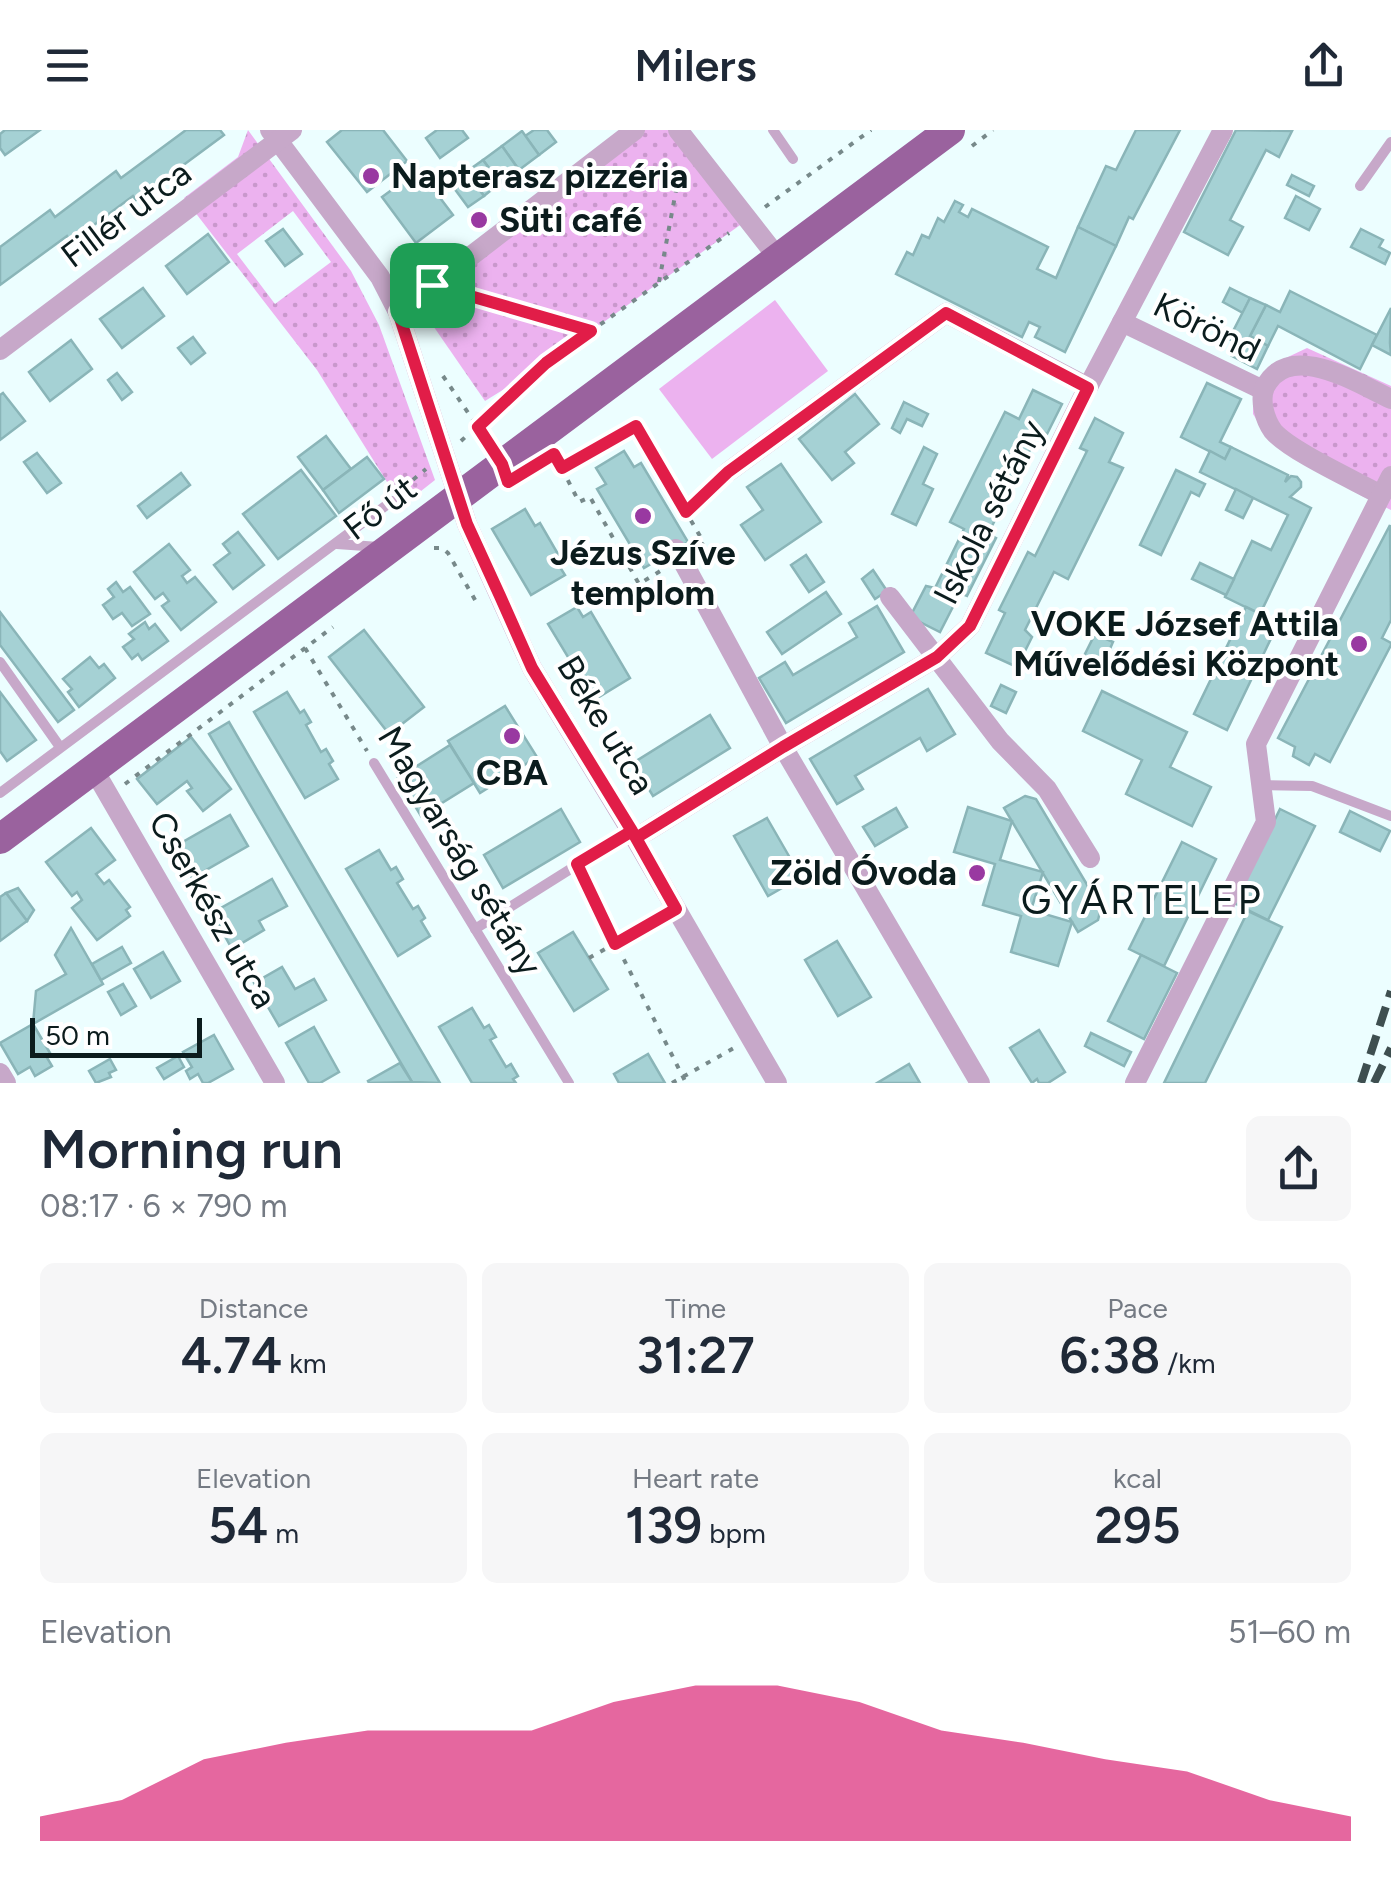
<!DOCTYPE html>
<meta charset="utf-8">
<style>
:root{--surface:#fff;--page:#f6f6f7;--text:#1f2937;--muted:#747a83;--accent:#db2777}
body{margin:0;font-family:Figtree,sans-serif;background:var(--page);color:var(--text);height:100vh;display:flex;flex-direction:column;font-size:38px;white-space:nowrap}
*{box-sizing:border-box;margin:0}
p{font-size:32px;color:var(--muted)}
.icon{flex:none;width:55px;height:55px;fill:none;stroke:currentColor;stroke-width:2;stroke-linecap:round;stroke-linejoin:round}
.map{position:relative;height:953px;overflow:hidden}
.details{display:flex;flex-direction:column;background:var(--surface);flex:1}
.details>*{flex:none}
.scale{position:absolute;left:30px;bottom:25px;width:172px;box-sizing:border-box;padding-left:10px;border:5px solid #0b1c1d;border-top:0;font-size:28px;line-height:35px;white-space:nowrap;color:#0b1c1d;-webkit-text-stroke:8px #fff;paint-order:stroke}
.pin{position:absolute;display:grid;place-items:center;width:85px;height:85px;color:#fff;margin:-42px;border-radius:20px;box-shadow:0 5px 15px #0006}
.round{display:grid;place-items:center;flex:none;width:105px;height:105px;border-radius:15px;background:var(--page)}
.overview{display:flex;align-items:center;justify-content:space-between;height:170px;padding:0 40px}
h1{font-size:55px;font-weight:600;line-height:75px}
.metrics{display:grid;grid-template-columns:repeat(3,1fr);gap:15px;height:170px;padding:10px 40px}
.metrics div{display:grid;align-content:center;border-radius:15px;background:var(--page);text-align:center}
.metrics b{font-size:50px;font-weight:600}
.metrics small{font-size:28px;font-weight:400}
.metrics p{font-size:28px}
.chart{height:280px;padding:20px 40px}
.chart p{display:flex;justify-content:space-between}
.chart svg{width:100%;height:180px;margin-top:10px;fill:var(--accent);opacity:.7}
header{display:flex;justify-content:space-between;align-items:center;height:130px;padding:0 40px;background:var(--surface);font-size:45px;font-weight:600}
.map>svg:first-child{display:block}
.green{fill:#ecb2ef}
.park{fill:url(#park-dots);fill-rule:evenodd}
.building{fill:#a5d1d4;stroke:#8ab5b8;stroke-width:2.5}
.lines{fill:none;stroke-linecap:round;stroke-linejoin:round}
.path{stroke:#77898a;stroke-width:4;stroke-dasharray:5 8;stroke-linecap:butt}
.lane{stroke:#c7a8c9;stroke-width:10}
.street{stroke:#c7a8c9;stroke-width:20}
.primary{stroke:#9a629e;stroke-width:30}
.rail{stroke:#3e4f50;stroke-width:8;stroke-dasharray:20 10;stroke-linecap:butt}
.route-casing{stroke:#fff;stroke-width:20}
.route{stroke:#e11d48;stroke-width:12}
.poi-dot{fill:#9939a1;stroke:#fff;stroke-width:4}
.labels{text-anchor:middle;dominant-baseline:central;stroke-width:8;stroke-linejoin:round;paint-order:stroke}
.poi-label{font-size:35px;font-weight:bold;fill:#0b1c1d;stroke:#fff;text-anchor:start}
.street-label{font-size:35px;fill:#0b1c1d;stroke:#fff}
.quarter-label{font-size:40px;letter-spacing:2.5px;fill:#0b1c1d;stroke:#fff}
</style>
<header><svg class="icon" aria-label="menu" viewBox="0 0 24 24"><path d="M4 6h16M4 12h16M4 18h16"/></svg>Milers<svg class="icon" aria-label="share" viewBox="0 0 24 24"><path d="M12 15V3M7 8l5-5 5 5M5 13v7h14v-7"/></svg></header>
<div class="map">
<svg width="1391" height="953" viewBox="0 0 1391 953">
<defs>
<pattern id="park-dots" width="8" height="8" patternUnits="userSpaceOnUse" patternTransform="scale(2.5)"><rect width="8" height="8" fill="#ecb2ef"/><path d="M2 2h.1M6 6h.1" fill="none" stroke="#c998cc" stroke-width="1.8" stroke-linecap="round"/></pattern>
</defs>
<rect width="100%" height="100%" fill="#ecfeff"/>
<polygon class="green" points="775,170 828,241 712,329 659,259"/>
<g class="park">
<path d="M248,0L351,141L379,195L435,350L402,376L317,240L184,68L238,27ZM293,81L331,132L275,174L237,124Z"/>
<polygon points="643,0 670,0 743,93 546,233 485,271 427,187 432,155"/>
<polygon points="1307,218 1391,256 1391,380 1362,366 1269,309 1253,284 1253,255 1271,235"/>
</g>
<g class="building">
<polygon points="5,0 40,0 5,25 0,18 0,4"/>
<polygon points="186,0 220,0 224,5 136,70 133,66 71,112 67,106 0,155 0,117 50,80 55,87 116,41 121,48"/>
<polygon points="342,0 383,0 407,31 367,62 327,12"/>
<polygon points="437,0 462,0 468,8 440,28 426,8"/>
<polygon points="534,0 547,0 556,12 539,25 525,6"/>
<polygon points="1136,0 1180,0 1133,89 1129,87 1116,116 1078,97 1106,36 1116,40"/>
<polygon points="1236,0 1292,1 1279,27 1266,20 1230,90 1243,97 1228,125 1184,102"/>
<polygon points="522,1 539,25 519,40 502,16"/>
<polygon points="502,16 519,40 500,53 483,30"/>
<polygon points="483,30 500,53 484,66 466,42"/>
<polygon points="419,40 453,85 416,113 382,67"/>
<polygon points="466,42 484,66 468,77 451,54"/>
<polygon points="1292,45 1314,56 1309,66 1287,55"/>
<polygon points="1296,66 1320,79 1309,100 1285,88"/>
<polygon points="955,71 963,75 959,82 968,87 972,79 1048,117 1037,139 1056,148 1078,97 1116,116 1065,222 1035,207 1040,197 1029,192 1022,207 896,144 907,122 913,125 922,105 929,108 938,88 944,92"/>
<polygon points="283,99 302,124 285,136 266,111"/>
<polygon points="1361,99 1383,110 1379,117 1390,123 1385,134 1351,117"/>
<polygon points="208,104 229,132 187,164 166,136"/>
<polygon points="143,158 164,186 122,218 100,189"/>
<polygon points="1230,158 1250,168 1243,183 1223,172"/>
<polygon points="1290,161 1377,205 1360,239 1278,196 1268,216 1250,206 1266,175 1280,182"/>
<polygon points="1250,168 1266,175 1250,206 1268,216 1257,239 1232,226 1239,213 1229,209"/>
<polygon points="1391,178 1390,213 1391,225 1372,215"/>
<polygon points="193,207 205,223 191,234 178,218"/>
<polygon points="71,210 92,239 50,271 29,242"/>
<polygon points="117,243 132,262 122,270 108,250"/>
<polygon points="1207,253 1241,269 1220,312 1231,317 1225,329 1181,307"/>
<polygon points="1033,260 1062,274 1047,304 1040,300 988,404 996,408 967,466 960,463 940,502 910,487 926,456 935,458 964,399 950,392 1005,282 1019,289"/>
<polygon points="3,263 25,291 0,310 0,265"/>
<polygon points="855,264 879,294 845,322 854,333 832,350 799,309"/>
<polygon points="904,272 928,284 922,296 907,289 900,303 892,298"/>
<polygon points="1095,288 1123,303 1109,332 1123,338 1068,449 1054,442 1025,500 1032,507 1017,537 986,523 1005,483 999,480 1028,422 1035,426 1087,321 1080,318"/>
<polygon points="326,306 351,339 323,360 298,327"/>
<polygon points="924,317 937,324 923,354 933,359 916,395 892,384"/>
<polygon points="1231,317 1288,345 1285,352 1291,346 1297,347 1301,352 1301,357 1290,367 1311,378 1260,484 1225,467 1252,411 1271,420 1288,385 1200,342 1210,321 1225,329"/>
<polygon points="624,321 634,337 641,333 688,412 644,438 597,359 606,354 596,338"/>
<polygon points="37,323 61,353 47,363 24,332"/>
<polygon points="367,327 384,349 339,383 323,360"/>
<polygon points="781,334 821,392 765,430 741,395 763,380 747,357"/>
<polygon points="301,340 336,386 278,429 243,384"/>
<polygon points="1176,340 1205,354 1199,366 1191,362 1161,425 1140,415"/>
<polygon points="181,343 190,355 147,388 138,376"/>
<polygon points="1236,359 1253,368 1243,388 1226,380"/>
<polygon points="525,379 535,396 540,393 562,431 558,434 565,445 531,465 492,399"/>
<polygon points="1390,395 1391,490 1382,508 1391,513 1391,515 1330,632 1315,624 1309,635 1293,626 1295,617 1278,608"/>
<polygon points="238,402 264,435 233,459 214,435 230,423 223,414"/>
<polygon points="169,414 190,440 182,446 187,453 195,447 216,472 181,500 162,476 169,471 163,463 155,469 134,442"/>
<polygon points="806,425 824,452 809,462 791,435"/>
<polygon points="1200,433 1234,449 1226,465 1192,449"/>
<polygon points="873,440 887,461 875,469 862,449"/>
<polygon points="116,452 123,462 130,457 150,484 132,496 122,483 113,489 103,475 114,467 108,459"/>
<polygon points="826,462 841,484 782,524 767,502"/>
<polygon points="877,476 904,522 786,593 759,548 785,532 793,545 857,507 849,493"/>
<polygon points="577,477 583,487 591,482 630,548 594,570 548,494"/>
<polygon points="1246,477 1267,487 1265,491 1277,496 1227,600 1194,584"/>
<polygon points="0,482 74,580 58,592 0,515"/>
<polygon points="145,492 149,499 155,494 168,511 142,530 138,524 132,529 123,517 134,509 129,504"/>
<polygon points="364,500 424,577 389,604 329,527"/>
<polygon points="1095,504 1113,512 1102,537 1083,528"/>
<polygon points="90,527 99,538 104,534 115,548 79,577 68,562 72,559 63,549"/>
<polygon points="1001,555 1016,562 1006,583 991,576"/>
<polygon points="928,559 955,604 927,621 920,608 855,646 863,659 837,674 810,629"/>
<polygon points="1102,561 1187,602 1170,637 1211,657 1192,696 1126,664 1142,630 1083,601"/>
<polygon points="0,562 36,610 7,631 0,621"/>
<polygon points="287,562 300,583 304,580 311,592 306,595 321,622 326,619 333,631 329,634 338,649 305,668 254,582"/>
<polygon points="505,576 537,627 480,663 448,611"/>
<polygon points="710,585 730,618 653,666 633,633"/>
<polygon points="229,592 314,738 440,953 412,952 209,604"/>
<polygon points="191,607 231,659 203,681 187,661 192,658 187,651 157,674 137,649"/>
<polygon points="450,615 474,653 421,686 398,648"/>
<polygon points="1025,666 1036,669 1101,778 1098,790 1078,802 1004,678"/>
<polygon points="968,677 1012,691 1000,730 1043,742 1031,780 1072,792 1058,836 1011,822 1021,786 983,775 995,734 954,722"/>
<polygon points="896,678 907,697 875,716 863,697"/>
<polygon points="561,679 580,712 503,758 484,725"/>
<polygon points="1280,679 1315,696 1268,790 1234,773"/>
<polygon points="1350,681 1390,701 1380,721 1340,702"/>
<polygon points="230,685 248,716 192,748 174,717"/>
<polygon points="767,688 801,747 768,766 734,706"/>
<polygon points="91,698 115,730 96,744 104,754 109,750 130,777 126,780 130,786 97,810 72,778 82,770 77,762 72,766 46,732"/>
<polygon points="1182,712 1216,729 1164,836 1129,819"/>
<polygon points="379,720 391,740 396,737 403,749 397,753 413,779 418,776 425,788 421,791 430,806 398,826 346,739"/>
<polygon points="272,749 287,776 259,791 264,800 232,819 212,783"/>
<polygon points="18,758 34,780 27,791 6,763"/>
<polygon points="6,763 27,791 0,811 0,767"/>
<polygon points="1248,781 1282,797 1205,953 1164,953"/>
<polygon points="71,798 103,854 33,894 36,861 66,844 55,825"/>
<polygon points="573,802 608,859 574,881 538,823"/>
<polygon points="837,811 871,867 838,886 805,830"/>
<polygon points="122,817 131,833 101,850 92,834"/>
<polygon points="163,822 180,851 151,868 134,839"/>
<polygon points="1141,825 1177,843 1144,909 1108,891"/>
<polygon points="282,837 295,859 314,849 326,870 279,896 254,853"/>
<polygon points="123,854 136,876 121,885 108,862"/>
<polygon points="472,878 484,898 489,895 496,907 490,910 506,937 511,934 518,946 513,949 516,953 472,953 439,897"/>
<polygon points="33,894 50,923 46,926 52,936 35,946 30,937 18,944 0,913"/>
<polygon points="314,897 339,942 320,953 309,953 286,913"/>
<polygon points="1039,900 1065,942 1048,953 1039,953 1037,949 1032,953 1010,918"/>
<polygon points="1091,903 1131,922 1124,936 1085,916"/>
<polygon points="214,905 233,939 208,953 203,953 198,944 190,949 186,941 192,937 183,922"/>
<polygon points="648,924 665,953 619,953 614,944"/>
<polygon points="178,926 184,937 164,949 157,938"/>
<polygon points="110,929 116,940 109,943 111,947 96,953 89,941"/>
<polygon points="400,933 412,952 369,953 368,951"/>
<polygon points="909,934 920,953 877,953"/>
</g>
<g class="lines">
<g class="path">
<polyline points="972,16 993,0"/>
<polyline points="765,77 871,0"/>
<polyline points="659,152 680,39"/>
<polyline points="456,162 591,201"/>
<polyline points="443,246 488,312"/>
<polyline points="461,311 546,233 729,103"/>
<polyline points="556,327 579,372 590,367 639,454 662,440"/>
<polyline points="562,339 636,296 686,382"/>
<polyline points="403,358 426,339"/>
<polyline points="700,416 704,413 686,382 714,355"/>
<polyline points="434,418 442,418 448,423 478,475"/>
<polyline points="305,518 367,621"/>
<polyline points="125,654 333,497"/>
<polyline points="583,748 686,953"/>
<polyline points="589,828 659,789"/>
<polyline points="672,953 734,918"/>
</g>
<g class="lane">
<polyline points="773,0 793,29"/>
<polyline points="1360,56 1391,12"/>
<polyline points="337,414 379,417"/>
<polyline points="0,532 60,617"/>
<polyline points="374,633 569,953"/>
<polyline points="1261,655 1312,656 1391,686"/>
<polyline points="0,663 392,371"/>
<polyline points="475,799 631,701"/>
</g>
<g class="street">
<polyline points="270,0 380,147 398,182 467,394 532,538 631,701 777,953"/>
<polyline points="678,0 778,128"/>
<polyline points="398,182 635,0"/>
<polyline points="1122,192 1263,260"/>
<polyline points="0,220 292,0"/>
<polyline points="728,342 946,183 1088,257"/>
<path d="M1381,365C1356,351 1290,321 1273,301C1265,290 1259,270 1265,257C1290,209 1358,254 1391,269"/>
<polyline points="676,419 783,617 980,953"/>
<polyline points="890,467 1000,611 1047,659 1090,728"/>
<polyline points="94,640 275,953"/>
<polyline points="636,708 783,617 937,527 970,496 1088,257 1223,0"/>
<polyline points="0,943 6,953"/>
<polyline points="1135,953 1266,692 1256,614 1391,346"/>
</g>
<polyline class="primary" points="0,709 950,0"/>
<g class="rail">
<polyline points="1361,953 1391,861"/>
<polyline points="1374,953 1391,918"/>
</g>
</g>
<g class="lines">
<g class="route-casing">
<polyline id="route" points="432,155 398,182 467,394 500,466 532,538 632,701 636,708 676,779 615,814 577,734 632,701 636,708 783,617 937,527 970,496 1088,258 946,183 728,342 686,382 636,296 562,338 554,324 508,352 502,334 478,297 546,233 591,201 432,155"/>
</g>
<use href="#route" class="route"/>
</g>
<g class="poi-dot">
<circle cx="371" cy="46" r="10"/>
<circle cx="479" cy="90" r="10"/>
<circle cx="643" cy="386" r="10"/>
<circle cx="1359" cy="514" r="10"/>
<circle cx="512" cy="606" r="10"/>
<circle cx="977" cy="743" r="10"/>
</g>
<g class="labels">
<g class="poi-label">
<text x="391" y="46">Napterasz pizzéria</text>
<text x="499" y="90">Süti café</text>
<text x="643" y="423" text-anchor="middle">Jézus Szíve<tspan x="643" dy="40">templom</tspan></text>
<text x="1339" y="494" text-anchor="end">VOKE József Attila<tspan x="1339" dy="40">Művelődési Központ</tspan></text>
<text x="512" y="643" text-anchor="middle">CBA</text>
<text x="957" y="743" text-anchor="end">Zöld Óvoda</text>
</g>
<g class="street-label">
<text transform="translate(126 84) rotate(-37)">Fillér utca</text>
<text transform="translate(1207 197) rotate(26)">Körönd</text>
<text transform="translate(380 378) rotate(-37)">Fő út</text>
<text transform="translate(989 382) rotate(-63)">Iskola sétány</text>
<text transform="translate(606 595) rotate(59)">Béke utca</text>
<text transform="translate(460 721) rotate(59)">Magyarság sétány</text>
<text transform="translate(213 780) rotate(60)">Cserkész utca</text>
</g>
<g class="quarter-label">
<text x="1142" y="770">GYÁRTELEP</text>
</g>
</g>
</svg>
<div class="scale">50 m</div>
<div class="pin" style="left:432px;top:155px;background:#1e9e55"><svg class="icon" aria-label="arrive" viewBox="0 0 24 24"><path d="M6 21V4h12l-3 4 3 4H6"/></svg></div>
</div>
<section class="details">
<div class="overview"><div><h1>Morning run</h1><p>08:17 · 6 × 790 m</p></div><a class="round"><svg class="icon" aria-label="share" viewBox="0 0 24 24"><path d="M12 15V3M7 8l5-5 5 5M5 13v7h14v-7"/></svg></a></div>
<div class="metrics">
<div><p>Distance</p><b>4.74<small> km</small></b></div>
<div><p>Time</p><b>31:27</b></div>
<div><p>Pace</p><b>6:38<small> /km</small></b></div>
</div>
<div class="metrics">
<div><p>Elevation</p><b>54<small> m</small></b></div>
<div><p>Heart rate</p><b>139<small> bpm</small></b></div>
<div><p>kcal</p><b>295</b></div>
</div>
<div class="chart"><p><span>Elevation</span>51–60 m</p>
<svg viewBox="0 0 160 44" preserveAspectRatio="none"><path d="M0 44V38L10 34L20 24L30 20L40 17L50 17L60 17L70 10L80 6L90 6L100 10L110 17L120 20L130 24L140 27L150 34L160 38V44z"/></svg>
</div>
</section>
